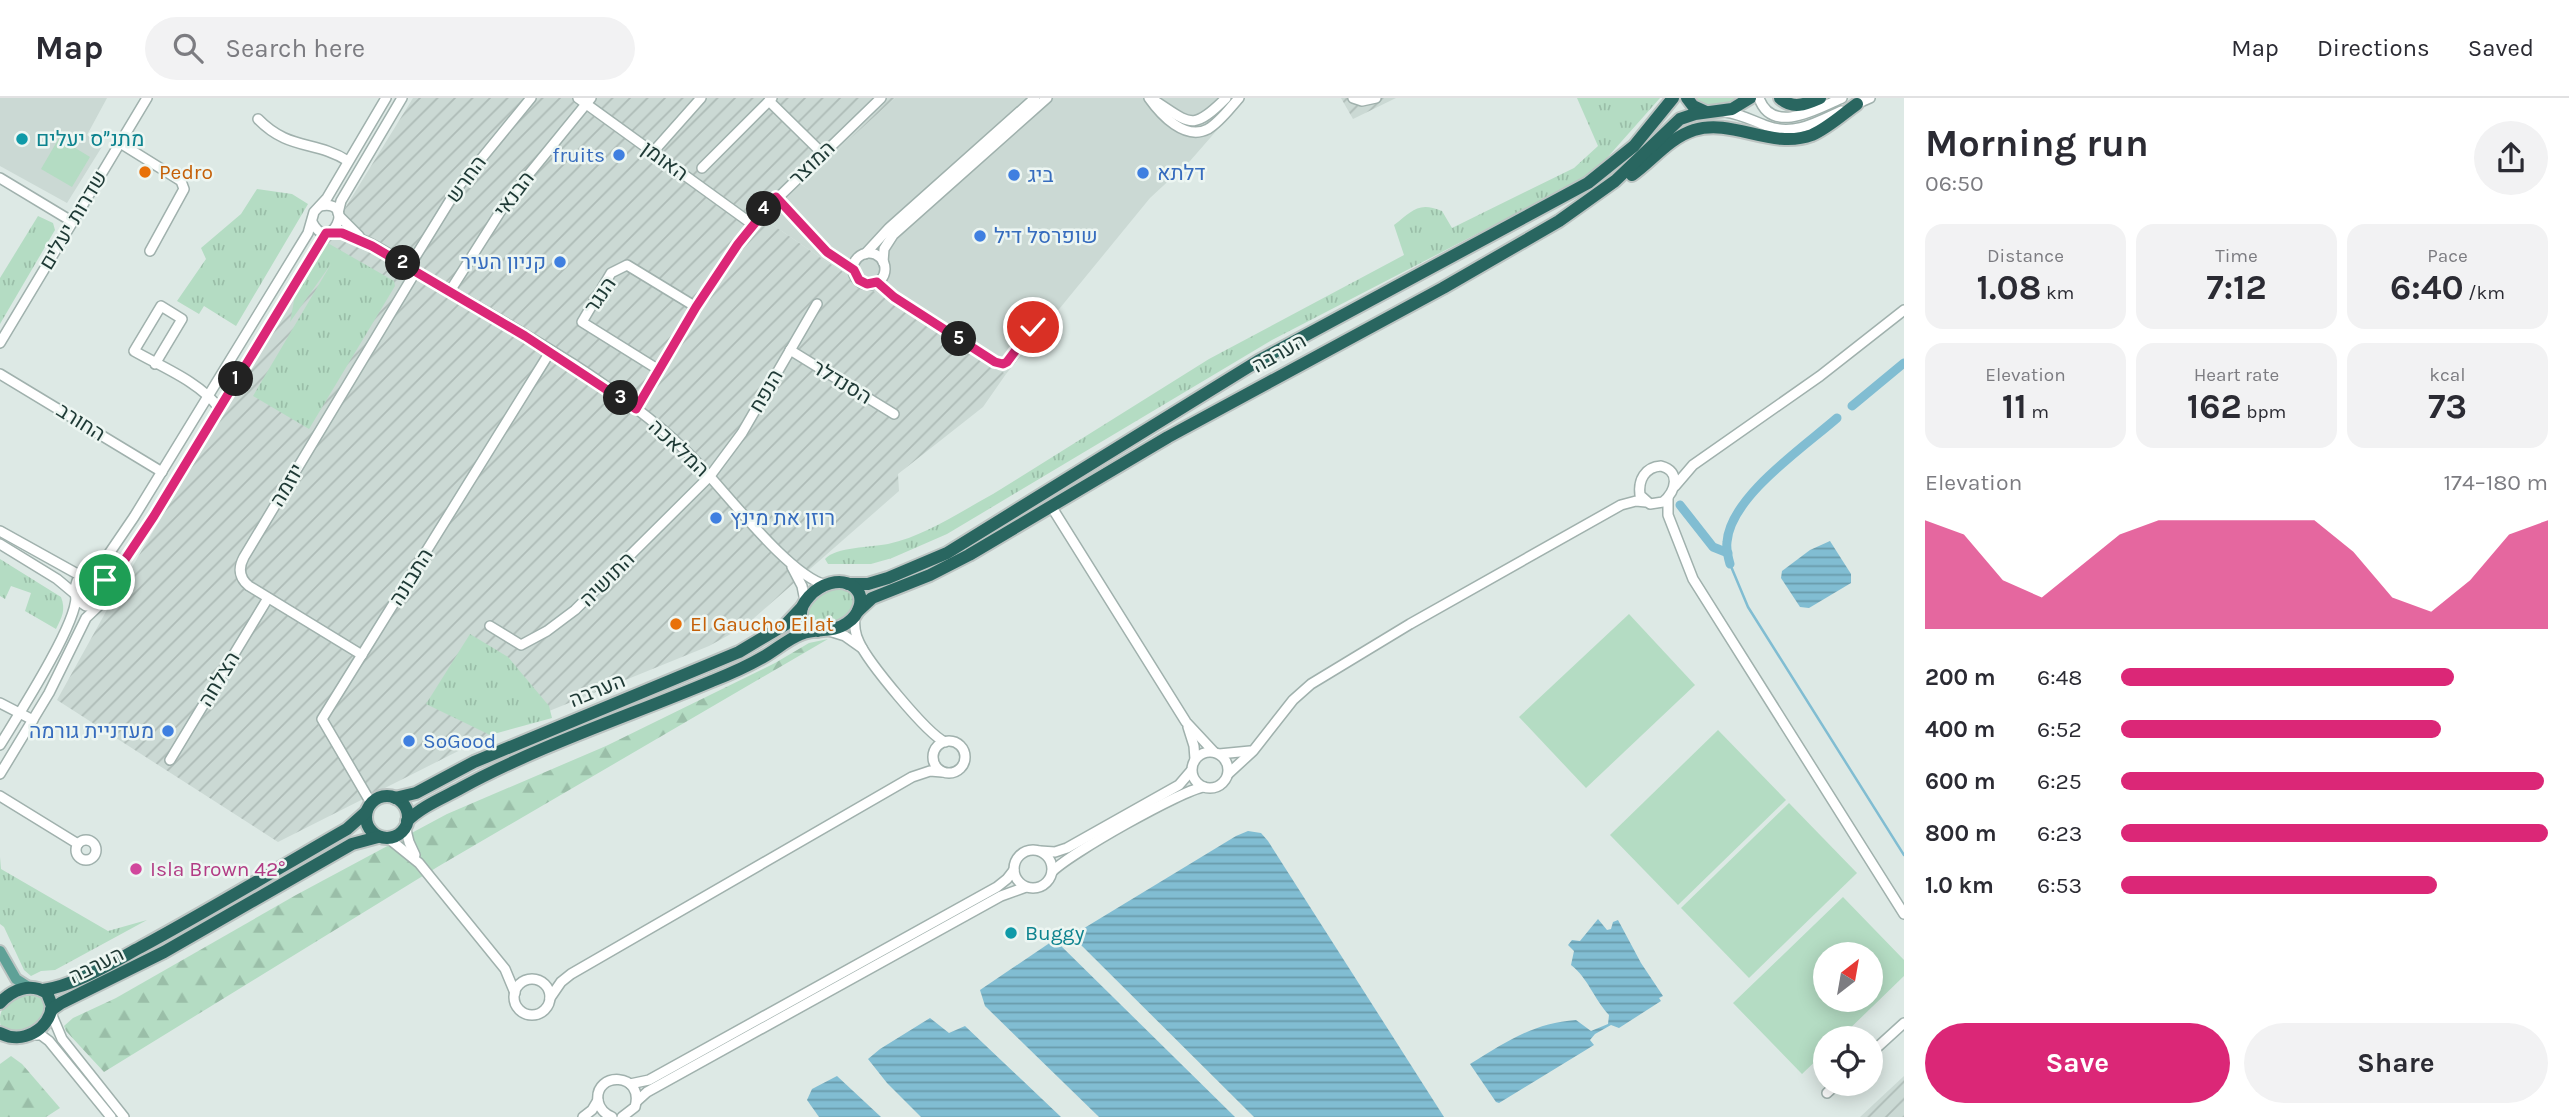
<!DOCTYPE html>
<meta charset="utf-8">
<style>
:root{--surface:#fff;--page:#f2f2f3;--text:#2b2b33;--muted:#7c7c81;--line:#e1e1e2;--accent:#db2777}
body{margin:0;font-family:Karla,Heebo,sans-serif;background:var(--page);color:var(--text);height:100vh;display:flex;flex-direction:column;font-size:26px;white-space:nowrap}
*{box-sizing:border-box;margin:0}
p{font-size:23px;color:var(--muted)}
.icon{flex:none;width:38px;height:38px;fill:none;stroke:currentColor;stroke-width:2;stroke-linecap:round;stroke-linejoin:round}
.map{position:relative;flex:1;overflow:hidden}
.sheet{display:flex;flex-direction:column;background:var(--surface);width:665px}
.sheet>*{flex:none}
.needle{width:46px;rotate:31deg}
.fabs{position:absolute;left:1813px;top:844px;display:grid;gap:14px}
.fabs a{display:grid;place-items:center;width:70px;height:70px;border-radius:50%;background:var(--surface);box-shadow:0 4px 18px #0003;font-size:35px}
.pin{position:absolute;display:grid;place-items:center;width:60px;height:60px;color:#fff;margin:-30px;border:4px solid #fff;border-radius:50%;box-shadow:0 2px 7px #0007}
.km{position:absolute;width:35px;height:35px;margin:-18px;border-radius:50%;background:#222;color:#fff;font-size:19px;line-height:35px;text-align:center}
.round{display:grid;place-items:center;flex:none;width:74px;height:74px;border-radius:37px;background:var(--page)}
.overview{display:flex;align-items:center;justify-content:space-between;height:119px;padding:0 21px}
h1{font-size:38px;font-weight:700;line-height:52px}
.stats{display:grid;grid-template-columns:repeat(3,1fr);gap:10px;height:119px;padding:7px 21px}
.stats div{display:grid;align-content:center;border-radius:18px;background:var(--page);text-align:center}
.stats b{font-size:35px;font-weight:700}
.stats small{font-size:19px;font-weight:400}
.stats p{font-size:19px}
.chart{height:196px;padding:14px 21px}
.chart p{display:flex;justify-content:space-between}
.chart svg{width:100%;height:126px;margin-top:7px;fill:var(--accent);opacity:.7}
.cta{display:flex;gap:14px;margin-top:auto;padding:14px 21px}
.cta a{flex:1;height:80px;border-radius:42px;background:var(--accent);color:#fff;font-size:28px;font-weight:700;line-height:80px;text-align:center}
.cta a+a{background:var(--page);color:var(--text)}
ul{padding:0 21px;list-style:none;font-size:23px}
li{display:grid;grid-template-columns:112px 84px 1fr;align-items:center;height:52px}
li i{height:18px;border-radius:9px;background:var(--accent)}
header{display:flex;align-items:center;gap:42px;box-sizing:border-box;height:98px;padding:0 35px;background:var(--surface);border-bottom:2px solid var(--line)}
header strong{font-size:33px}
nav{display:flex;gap:38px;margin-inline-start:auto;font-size:24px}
.search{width:490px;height:63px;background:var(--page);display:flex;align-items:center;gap:18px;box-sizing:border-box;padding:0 24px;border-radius:38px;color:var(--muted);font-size:26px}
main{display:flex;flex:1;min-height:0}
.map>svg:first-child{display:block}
.built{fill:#cbd9d4}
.industrial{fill:url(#industrial-furrows)}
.grass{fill:url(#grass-tufts)}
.forest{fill:url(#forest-firs)}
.pitch{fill:#b4dcc3;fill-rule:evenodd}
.water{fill:url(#water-rules)}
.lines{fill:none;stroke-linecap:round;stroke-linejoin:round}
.stream{stroke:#81bdd2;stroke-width:2.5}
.canal{stroke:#81bdd2;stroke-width:9}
.minor-casing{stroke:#a0b1ad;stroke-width:12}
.major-casing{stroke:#bcc4c2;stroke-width:14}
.highway-casing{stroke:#bcc4c2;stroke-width:16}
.minor{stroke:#fff;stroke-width:9}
.major{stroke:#5fa197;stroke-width:10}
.highway{stroke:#296660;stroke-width:12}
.route-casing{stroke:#fff;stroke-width:14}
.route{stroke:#db2777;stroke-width:9}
.culture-dot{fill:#0f9aa8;stroke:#edf6f2;stroke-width:2.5}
.shop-dot{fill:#3f7fe0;stroke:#edf6f2;stroke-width:2.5}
.food-dot{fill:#e8710a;stroke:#edf6f2;stroke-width:2.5}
.hotel-dot{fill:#d1479c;stroke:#edf6f2;stroke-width:2.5}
.labels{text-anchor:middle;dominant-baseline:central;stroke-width:5;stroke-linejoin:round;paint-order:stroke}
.culture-label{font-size:21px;fill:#0d838f;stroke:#edf6f2;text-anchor:start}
.shop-label{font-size:21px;fill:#366cbe;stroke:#edf6f2;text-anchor:start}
.street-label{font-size:21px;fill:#1e3935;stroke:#edf6f2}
.food-label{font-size:21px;fill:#c56008;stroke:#edf6f2;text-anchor:start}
.hotel-label{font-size:21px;fill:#b23c85;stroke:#edf6f2;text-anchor:start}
</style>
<header>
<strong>Map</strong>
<div class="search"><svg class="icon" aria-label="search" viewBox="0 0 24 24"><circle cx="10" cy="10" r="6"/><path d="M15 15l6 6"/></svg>Search here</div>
<nav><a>Map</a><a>Directions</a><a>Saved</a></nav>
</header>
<main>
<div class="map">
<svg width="1904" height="1019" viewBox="0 0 1904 1019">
<defs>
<pattern id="industrial-furrows" width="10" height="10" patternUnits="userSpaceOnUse" patternTransform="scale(1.75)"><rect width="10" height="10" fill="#cbd9d4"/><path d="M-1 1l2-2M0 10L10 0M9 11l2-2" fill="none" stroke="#aebbb7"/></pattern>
<pattern id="grass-tufts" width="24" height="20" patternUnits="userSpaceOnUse" patternTransform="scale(1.75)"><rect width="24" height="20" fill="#b4dcc3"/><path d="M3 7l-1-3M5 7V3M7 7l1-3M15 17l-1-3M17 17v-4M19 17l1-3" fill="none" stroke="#9abea8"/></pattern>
<pattern id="forest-firs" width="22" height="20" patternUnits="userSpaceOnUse" patternTransform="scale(1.75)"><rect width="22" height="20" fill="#b4dcc3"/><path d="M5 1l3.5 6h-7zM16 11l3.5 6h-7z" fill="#9abea8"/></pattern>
<pattern id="water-rules" width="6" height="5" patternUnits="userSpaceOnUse" patternTransform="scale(1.75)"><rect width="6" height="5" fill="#81bdd2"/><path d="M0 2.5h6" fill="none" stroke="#699bab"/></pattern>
</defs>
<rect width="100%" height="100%" fill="#dde9e5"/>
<g class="built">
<polygon points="0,0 107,0 87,37 103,47 67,105 0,68"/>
<polygon points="895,0 1245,0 1190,63 1150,100 1006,276 824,162 773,127 769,118 771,113"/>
</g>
<g class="industrial">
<polygon points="413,0 895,0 771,113 769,118 773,127 824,162 1006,276 983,309 898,376 899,393 745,528 709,548 490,637 278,744 57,602 113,501 339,120"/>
<polygon points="1341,0 1396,0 1353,21"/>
<polygon points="1904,978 1904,1019 1860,1019"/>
</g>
<g class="grass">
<path d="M1577,0H1660L1598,70L1577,84L1272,242L947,436L892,460L871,466H828L825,461C835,449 872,449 888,446C925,438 960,414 993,396L1209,261L1404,157L1394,127C1412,114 1417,103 1442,113L1452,130L1574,70L1598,48Z"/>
<polygon points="1691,0 1745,0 1737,5 1707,11"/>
<polygon points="257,91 292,96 308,106 236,228 204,208 199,216 177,203 206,161 201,150 241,116"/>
<polygon points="38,118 53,125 55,132 0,226 0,180"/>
<polygon points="326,144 394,183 395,188 309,331 253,298 331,166 290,224 296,192"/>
<path d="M0,461L61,499C66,512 62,519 56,531L25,513L31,495L11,488L5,501L0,498Z"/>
<path d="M833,490L847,491L855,497V507L844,522L824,529L807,521C808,500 815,499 833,490Z"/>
<polygon points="470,536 508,559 549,608 552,620 490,637 426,606"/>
<polygon points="0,759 1,771 108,833 147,822 55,872 41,873 31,878 24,872 4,829 0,826"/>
<path d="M33,895L43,899L46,908C43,925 21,942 3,930C0,928 0,925 0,920C1,903 19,898 33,895Z"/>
</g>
<g class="forest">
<polygon points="828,541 439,768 104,974 66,933 64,928 73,920 116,900 296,797 447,716 606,648 775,565 809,545"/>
<polygon points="11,958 22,966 60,1010 46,1019 0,1019 0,966"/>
</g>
<g class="pitch">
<polygon points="59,40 90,59 72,89 41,71"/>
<polygon points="1629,516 1695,587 1586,690 1519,619"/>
<polygon points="1718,632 1786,702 1678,807 1610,737"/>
<polygon points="1789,705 1857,775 1749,880 1681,810"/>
<path d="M1843,799L1904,862V878L1840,940H1825V954L1802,976L1733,905ZM1825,856H1871V901H1825Z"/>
</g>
<g class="water">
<polygon points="1830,443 1851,476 1851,485 1809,510 1800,509 1781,480 1782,473 1810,452"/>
<polygon points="1248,733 1261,735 1268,743 1444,1019 1254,1019 1077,843 1076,836 1081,832 1236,738"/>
<path d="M1598,821L1607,832L1611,831L1613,824L1618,822L1641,865L1663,898L1659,900L1661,903L1619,930L1611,927L1595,936L1590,942L1594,947L1499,1005L1496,1004L1470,966C1506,944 1533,925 1576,922L1591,933L1608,926L1609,917C1594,901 1588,880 1571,867L1574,853L1568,847L1572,842L1580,843Z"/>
<polygon points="1054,842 1055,842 1235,1019 1099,1019 985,908 980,892"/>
<polygon points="930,920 949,935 965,928 1061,1019 921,1019 887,985 868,961 880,951"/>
<polygon points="837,978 881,1019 819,1019 807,1002 812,991"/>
</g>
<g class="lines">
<polyline class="stream" points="1730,466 1748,509 1904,757"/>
<g class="canal">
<polyline points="1852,308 1904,265"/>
<polyline points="1680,407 1713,449 1728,455"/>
<path d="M1730,466C1728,459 1726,451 1727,444C1730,399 1804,349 1837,320"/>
</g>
<g class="minor-casing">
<g id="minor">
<polyline points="578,0 752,126"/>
<path d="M1149,0C1161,17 1185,43 1208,31C1220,24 1230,10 1239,0"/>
<polyline points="1353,0 1362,3 1376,0"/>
<path d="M1759,0C1772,38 1819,10 1842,0"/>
<path d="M1152,1C1190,25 1191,35 1226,0"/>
<polyline points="769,3 822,55"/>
<polyline points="1854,7 1870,0"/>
<path d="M1725,14C1741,16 1753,23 1767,28C1794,38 1817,24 1841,13"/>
<path d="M258,21C289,53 315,42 348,63"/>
<polyline points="120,45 181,83 184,91 150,153"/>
<polyline points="653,54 701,0"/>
<polyline points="702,70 772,0"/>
<polyline points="0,80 73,124"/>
<polyline points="776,99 827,154 854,172"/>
<polyline points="338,115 341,103 402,0"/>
<polyline points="339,118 359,138"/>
<path d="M312,124C330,159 358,100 320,108"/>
<path d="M329,134C364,134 400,164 429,181C515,230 614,284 685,352C719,384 786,477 826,487"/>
<circle cx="869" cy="171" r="16"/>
<polyline points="865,156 889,130 1035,0"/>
<polyline points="883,164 884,151 893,137 1047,0"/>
<polyline points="409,169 459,88 531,0"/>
<polyline points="877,184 894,199 998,266 1005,266 1010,262 1035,225"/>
<polyline points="450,193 507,103 591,0"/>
<polyline points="0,245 147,0"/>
<polyline points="790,252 894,316"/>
<path d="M155,266L182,221L161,208L134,253C162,269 200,284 219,310"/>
<polyline points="659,272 582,224 611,175 627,167 696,209"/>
<polyline points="0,276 162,374"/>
<polyline points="636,311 696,209 757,120 881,0"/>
<path d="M1661,368C1681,373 1676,393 1663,404L1650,406L1640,397C1638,382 1645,369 1661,368Z"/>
<polyline points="1675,388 1693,367 1820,278 1904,212"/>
<polyline points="1668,400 1668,417 1693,481 1904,816"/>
<polyline points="1051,408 1186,624 1214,654"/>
<polyline points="0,433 81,478"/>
<polyline points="0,446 57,481 75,496"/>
<polyline points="792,469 802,488 805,503"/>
<polyline points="97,508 86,508 77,502 74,493 77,483 104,463 134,419 308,135 314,114 327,100 386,0"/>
<path d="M855,518C854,527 855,536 859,544C868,564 927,636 945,644"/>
<polyline points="490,528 521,547 547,533 575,512 710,378 742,335 817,206"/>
<polyline points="829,533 845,538 862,550"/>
<path d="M362,557L249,488C239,480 238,470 244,459L416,173"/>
<polyline points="0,605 33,622"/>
<polyline points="1188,629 1194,648 1195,661"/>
<circle cx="949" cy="659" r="16"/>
<path d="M0,647C17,619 76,528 76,499"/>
<circle cx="1210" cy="672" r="18"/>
<polyline points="1219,656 1250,653"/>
<polyline points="170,662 268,500"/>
<polyline points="0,676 49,595 86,520 106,501 114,478 154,418 326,135"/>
<polyline points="1228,676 1253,653 1293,602 1311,586 1410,526 1621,407 1636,403 1646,404"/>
<polyline points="0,698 78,746"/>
<polyline points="371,705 322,621 550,254"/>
<polyline points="405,728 409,744 415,757"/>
<polyline points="388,740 419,765 505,871 515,895"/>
<circle cx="86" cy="752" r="10"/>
<circle cx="1033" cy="771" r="19"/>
<polyline points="1040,753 1055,754 1067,750 1179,687 1191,673"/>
<path d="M1052,774C1067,757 1184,691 1204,689"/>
<circle cx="532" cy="899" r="18"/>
<polyline points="550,900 561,884 571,876 912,679 930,673 942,674"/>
<polyline points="51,915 62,941 124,1019"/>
<polyline points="30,937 41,937 49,943 111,1019"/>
<polyline points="1871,955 1904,925"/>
<polyline points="630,986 649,982 997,789 1007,781 1014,772"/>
<polyline points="1827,995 1838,985"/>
<polyline points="637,1003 647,994 1001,798 1026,789"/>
<polyline points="583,1019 592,1012 598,1002"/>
<path d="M612,1019C605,1016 600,1012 598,1003C594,973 645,974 635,1009L622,1019"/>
</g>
</g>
<g class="major-casing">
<polyline id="major" points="0,853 16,881 30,890"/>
</g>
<g class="highway-casing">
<g id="highway">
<polyline points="1687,0 1693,8 1706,14"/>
<path d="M1780,0C1793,12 1806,6 1820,0"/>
<path d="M1632,77C1652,63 1669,40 1694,32C1733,20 1772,52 1812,37C1828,30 1843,16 1857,6"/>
<polyline points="848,486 868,486 888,480 947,455 1258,263 1588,85 1634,48 1673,0"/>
<polyline points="858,513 872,500 930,477 969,457 1168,339 1443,190 1559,123 1615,83 1680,21 1695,16 1732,11 1750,0"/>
<circle cx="387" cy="719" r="21"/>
<polyline points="395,700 416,695 474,664 739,554 786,526 802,509"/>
<path d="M407,723C422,708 443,700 461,690C540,647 629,618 712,583C730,576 748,568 765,558C777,551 788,541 801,536C816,529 832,536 847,525C858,518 867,500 854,489C826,468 774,521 818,533"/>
<path d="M43,892C74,888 113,864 141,849C211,811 279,770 347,731L366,714"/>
<path d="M0,905C12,892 30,884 47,895L52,908C49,932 22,947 0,935"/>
<polyline points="51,912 61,905 164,854 352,746 378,739"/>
</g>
</g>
<use href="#minor" class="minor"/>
<use href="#major" class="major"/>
<use href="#highway" class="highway"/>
</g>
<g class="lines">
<g class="route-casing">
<polyline id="route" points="105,482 108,491 114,478 154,418 326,135 342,135 372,148 525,238 636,311 696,209 738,146 776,99 827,154 854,172 859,182 867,186 877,184 894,199 995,264 1003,266 1007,264 1033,229"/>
</g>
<use href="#route" class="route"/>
</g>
<g class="culture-dot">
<circle cx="22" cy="41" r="7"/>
<circle cx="1011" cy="835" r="7"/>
</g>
<g class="shop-dot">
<circle cx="619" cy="57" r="7"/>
<circle cx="1143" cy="75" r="7"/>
<circle cx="1014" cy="77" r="7"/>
<circle cx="980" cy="138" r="7"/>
<circle cx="560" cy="164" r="7"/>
<circle cx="716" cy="420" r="7"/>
<circle cx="168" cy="633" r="7"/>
<circle cx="409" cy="643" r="7"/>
</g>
<g class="food-dot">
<circle cx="145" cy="74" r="7"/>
<circle cx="676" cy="526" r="7"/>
</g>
<circle class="hotel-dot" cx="136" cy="771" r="7"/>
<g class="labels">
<g class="culture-label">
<text x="36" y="41">מתנ״ס יעלים</text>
<text x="1025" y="835">Buggy</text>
</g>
<g class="shop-label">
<text x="605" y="57" text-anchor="end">fruits</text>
<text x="1157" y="75">דלתא</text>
<text x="1028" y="77">ביג</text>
<text x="994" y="138">שופרסל דיל</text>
<text x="546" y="164" text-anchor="end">קניון העיר</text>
<text x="730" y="420">רוזן את מינץ</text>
<text x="154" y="633" text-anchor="end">מעדניית גורמה</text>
<text x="423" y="643">SoGood</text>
</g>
<g class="street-label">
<text transform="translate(665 63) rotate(36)">האומן</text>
<text transform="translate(812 65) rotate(-44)">המוצר</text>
<text transform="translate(466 81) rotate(-54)">החרש</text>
<text transform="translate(514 96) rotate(-53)">הבנאי</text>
<text transform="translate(73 122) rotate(-59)">שדרות יעלים</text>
<text transform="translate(600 197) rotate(-56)">הנגר</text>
<text transform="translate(1279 255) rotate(-29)">הערבה</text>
<text transform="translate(842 284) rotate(31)">הסנדלר</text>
<text transform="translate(766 293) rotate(-60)">הנפח</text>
<text transform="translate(81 324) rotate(32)">החורב</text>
<text transform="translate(679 350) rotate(43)">המלאכה</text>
<text transform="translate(287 387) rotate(-59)">יוזמה</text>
<text transform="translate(411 479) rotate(-58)">התבונה</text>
<text transform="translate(607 481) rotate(-45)">התושיה</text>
<text transform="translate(219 581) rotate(-59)">הצלחה</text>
<text transform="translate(597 592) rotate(-22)">הערבה</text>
<text transform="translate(96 867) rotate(-26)">הערבה</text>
</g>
<g class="food-label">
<text x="159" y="74">Pedro</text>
<text x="690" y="526">El Gaucho Eilat</text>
</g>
<g class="hotel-label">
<text x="150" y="771">Isla Brown 42°</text>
</g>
</g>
</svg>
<div class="fabs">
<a><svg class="needle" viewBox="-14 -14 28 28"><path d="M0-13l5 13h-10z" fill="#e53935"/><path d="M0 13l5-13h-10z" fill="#7c7c81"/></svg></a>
<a><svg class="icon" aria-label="locate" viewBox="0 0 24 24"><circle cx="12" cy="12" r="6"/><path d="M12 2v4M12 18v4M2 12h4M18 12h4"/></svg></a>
</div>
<div class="pin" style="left:105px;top:482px;background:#1e9e55"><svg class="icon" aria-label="arrive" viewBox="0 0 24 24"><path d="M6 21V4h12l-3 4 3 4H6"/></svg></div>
<div class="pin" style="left:1033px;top:229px;background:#d93025"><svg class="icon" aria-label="check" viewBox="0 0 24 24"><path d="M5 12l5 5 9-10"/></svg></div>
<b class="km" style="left:236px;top:281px">1</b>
<b class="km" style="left:403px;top:165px">2</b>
<b class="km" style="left:621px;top:300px">3</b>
<b class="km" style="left:764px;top:111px">4</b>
<b class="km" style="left:959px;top:241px">5</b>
</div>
<section class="sheet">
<div class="overview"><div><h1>Morning run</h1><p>06:50</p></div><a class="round"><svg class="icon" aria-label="share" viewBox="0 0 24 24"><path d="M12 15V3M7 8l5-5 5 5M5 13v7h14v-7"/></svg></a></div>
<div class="stats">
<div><p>Distance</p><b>1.08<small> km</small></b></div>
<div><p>Time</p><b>7:12</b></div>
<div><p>Pace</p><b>6:40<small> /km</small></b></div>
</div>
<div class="stats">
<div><p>Elevation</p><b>11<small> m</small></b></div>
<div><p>Heart rate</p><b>162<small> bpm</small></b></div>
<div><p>kcal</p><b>73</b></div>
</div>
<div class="chart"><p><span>Elevation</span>174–180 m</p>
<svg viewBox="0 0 160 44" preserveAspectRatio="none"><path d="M0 44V6L10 11L20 27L30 33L40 22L50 11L60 6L70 6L80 6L90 6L100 6L110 17L120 33L130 38L140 27L150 11L160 6V44z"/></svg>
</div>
<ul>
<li><b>200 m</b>6:48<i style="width:78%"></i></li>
<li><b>400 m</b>6:52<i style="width:75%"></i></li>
<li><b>600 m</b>6:25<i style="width:99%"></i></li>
<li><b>800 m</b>6:23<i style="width:100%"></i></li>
<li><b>1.0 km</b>6:53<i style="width:74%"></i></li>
</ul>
<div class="cta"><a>Save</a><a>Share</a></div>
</section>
</main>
